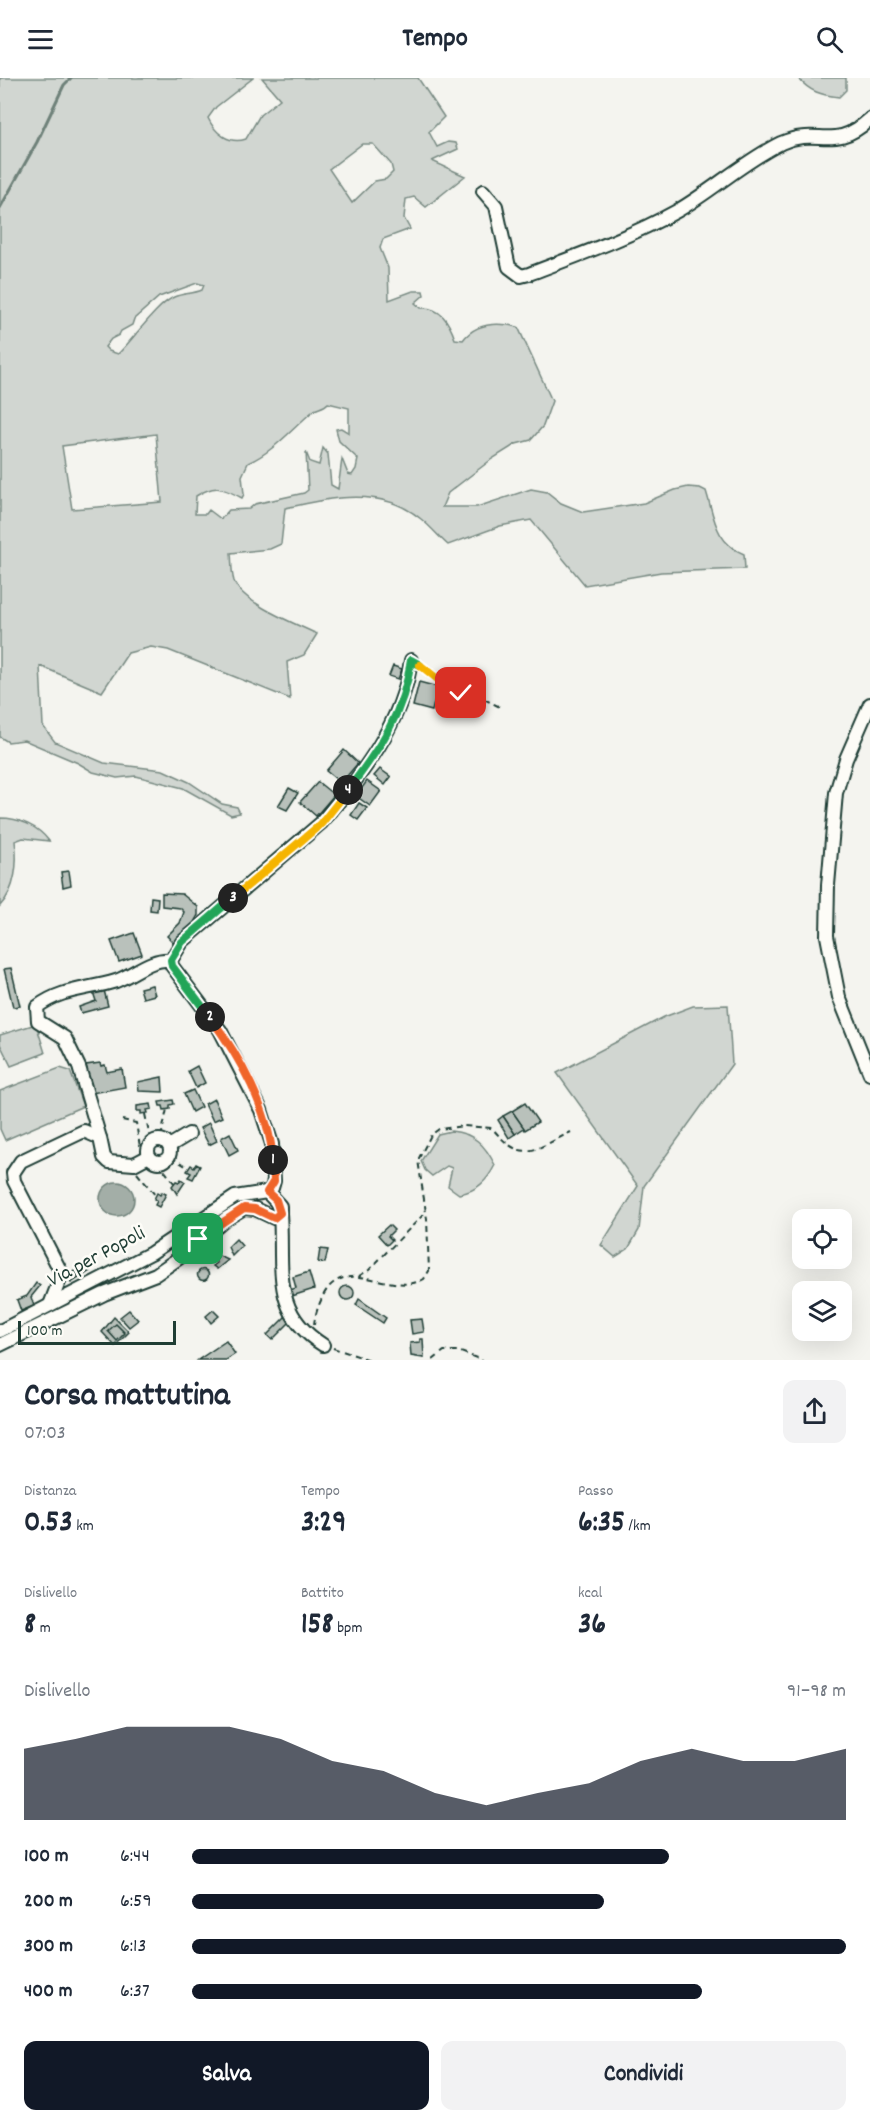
<!DOCTYPE html>
<html lang="it">
<meta charset="utf-8">
<style>
:root{--surface:#fff;--page:#f2f2f3;--text:#1f2937;--muted:#747a83;--accent:#111827}
body{margin:0;font-family:Dekko,sans-serif;background:var(--page);color:var(--text);height:100vh;display:flex;flex-direction:column;font-size:22px;white-space:nowrap}
*{box-sizing:border-box;margin:0}
p{font-size:20px;color:var(--muted)}
.icon{flex:none;width:33px;height:33px;fill:none;stroke:currentColor;stroke-width:2;stroke-linecap:round;stroke-linejoin:round}
.map{position:relative;height:1282px;overflow:hidden}
.sheet{display:flex;flex-direction:column;background:var(--surface);flex:1}
.sheet>*{flex:none}
.tools{position:absolute;left:792px;top:1131px;display:grid;gap:12px}
.tools a{display:grid;place-items:center;width:60px;height:60px;border-radius:12px;background:var(--surface);box-shadow:0 6px 24px #0002;font-size:30px}
.scale{position:absolute;left:18px;bottom:15px;width:158px;box-sizing:border-box;padding-left:6px;border:3px solid #1f3d34;border-top:0;font-size:16px;line-height:21px;white-space:nowrap;color:#1f3d34;-webkit-text-stroke:4px #fdfcf7;paint-order:stroke}
.pin{position:absolute;display:grid;place-items:center;width:51px;height:51px;color:#fff;margin:-26px;border-radius:12px;box-shadow:0 3px 9px #0006}
.km{position:absolute;width:30px;height:30px;margin:-15px;border-radius:50%;background:#222;color:#fff;font-size:16px;line-height:30px;text-align:center}
.round{display:grid;place-items:center;flex:none;width:63px;height:63px;border-radius:12px;background:var(--page)}
.overview{display:flex;align-items:center;justify-content:space-between;height:102px;padding:0 24px}
h1{font-size:33px;font-weight:700;line-height:45px}
.stats{display:grid;grid-template-columns:repeat(3,1fr);gap:9px;height:102px;padding:6px 24px}
.stats div{display:grid;align-content:center}
.stats b{font-size:30px;font-weight:700}
.stats small{font-size:16px;font-weight:400}
.stats p{font-size:16px}
.chart{height:168px;padding:12px 24px}
.chart p{display:flex;justify-content:space-between}
.chart svg{width:100%;height:108px;margin-top:6px;fill:var(--accent);opacity:.7}
.button{display:flex;gap:12px;margin-top:auto;padding:12px 24px}
.button a{flex:1;height:69px;border-radius:12px;background:var(--accent);color:#fff;font-size:24px;font-weight:700;line-height:69px;text-align:center}
.button a+a{background:var(--page);color:var(--text)}
ul{padding:0 24px;list-style:none;font-size:20px}
li{display:grid;grid-template-columns:96px 72px 1fr;align-items:center;height:45px}
li i{height:15px;border-radius:8px;background:var(--accent)}
header{display:flex;justify-content:space-between;align-items:center;height:78px;padding:0 24px;background:var(--surface);font-size:27px;font-weight:700}
.map>svg:first-child{display:block}
.green{fill:#d1d6d1;stroke:#788a82;stroke-width:1.5;fill-rule:evenodd}
.water{fill:#a3aea7;stroke:#6e8179;stroke-width:1.5}
.lines{fill:none;stroke-linecap:round;stroke-linejoin:round}
.stream{stroke:#6e8179;stroke-width:3}
.building{fill:#b9c1bb;stroke:#1f3d34;stroke-width:1.5}
.minor-casing{stroke:#1f3d34;stroke-width:16}
.path{stroke:#1f3d34;stroke-width:2;stroke-dasharray:6 4.5;stroke-linecap:butt}
.minor{stroke:#fdfcf7;stroke-width:12}
.split-1-casing{stroke:#fff;stroke-width:12}
.split-2-casing{stroke:#fff;stroke-width:12}
.split-3-casing{stroke:#fff;stroke-width:12}
.split-4-casing{stroke:#fff;stroke-width:12}
.split-5-casing{stroke:#fff;stroke-width:12}
.split-6-casing{stroke:#fff;stroke-width:12}
.split-1{stroke:#f0652b;stroke-width:8}
.split-2{stroke:#f0652b;stroke-width:8}
.split-3{stroke:#22a559;stroke-width:8}
.split-4{stroke:#f5b400;stroke-width:8}
.split-5{stroke:#22a559;stroke-width:8}
.split-6{stroke:#f5b400;stroke-width:8}
.labels{text-anchor:middle;dominant-baseline:central;stroke-width:5;stroke-linejoin:round;paint-order:stroke}
.street-label{font-size:21px;fill:#1f3d34;stroke:#fdfcf7}
</style>
<header><svg class="icon" aria-label="menu" viewBox="0 0 24 24"><path d="M4 6h16M4 12h16M4 18h16"/></svg>Tempo<svg class="icon" aria-label="search" viewBox="0 0 24 24"><circle cx="10" cy="10" r="6"/><path d="M15 15l6 6"/></svg></header>
<div class="map">
<svg width="870" height="1282" viewBox="0 0 870 1282">
<rect width="100%" height="100%" fill="#f4f4ef"/>
<filter id="ink" filterUnits="userSpaceOnUse"><feTurbulence type="fractalNoise" baseFrequency=".0167" numOctaves="2"/><feDisplacementMap in="SourceGraphic" scale="12" xChannelSelector="R" yChannelSelector="G"/><feConvolveMatrix kernelMatrix="1 2 1 2 8 2 1 2 1" color-interpolation-filters="sRGB"/></filter>
<g filter="url(#ink)">
<g class="green">
<path d="M0,0H253L216,29L208,40C215,55 229,67 246,61L260,37L280,21L262,0H418L444,39L429,54L437,69L448,64L456,65L458,71L432,83L465,98L426,129L414,119L406,121L404,140L410,151L383,161L380,170L388,190L389,222L413,213H423L424,217L415,225L421,230C441,229 449,244 455,261L463,262C476,245 497,244 518,249L552,323L543,348L531,362L516,366L492,381L448,415L442,429H477L531,411L547,414L561,425L583,434L644,425L675,412L688,409L700,410L706,413C714,438 715,465 744,476L745,491L661,494L585,507L531,442L500,448L448,467C439,459 431,449 421,441C382,408 330,420 285,430L281,466L270,471L231,475C232,483 231,494 234,503C242,525 296,546 317,556L304,577L287,584L290,621L168,572L151,569L128,575L102,614L40,588L43,648L55,664L104,685L163,692L189,704L222,726L237,729L240,735L231,737L183,710L136,698L117,700L93,694L78,685L24,662L8,664L0,659ZM362,66H373L391,86L393,94L386,101L375,103L352,125L329,91ZM197,205L204,207L202,212C193,216 183,215 174,219C156,227 133,262 118,276L109,273L105,269L111,261L119,257L121,253L132,247L134,241L159,219ZM328,325L349,330V355L341,350L336,351L339,363L358,381L356,391L352,397L348,396L342,381L338,411L331,407L328,376L323,370L319,387L310,384L306,374L308,412L304,415L255,426L249,431L229,432L221,441L209,432L206,436H195L196,418C214,407 220,408 242,420L244,416L242,398L248,385C273,374 291,352 312,334C317,329 323,331 328,325ZM156,356L162,424L72,431L62,368Z"/>
<path d="M798,0H846V12L839,19C821,17 810,14 798,0Z"/>
<path d="M0,740C19,740 38,748 49,763L23,760L15,763C18,784 16,811 0,828Z"/>
<polygon points="728,927 732,986 644,1108 639,1152 628,1171 615,1179 601,1167 638,1108 557,995 664,939 693,928"/>
<polygon points="36,946 45,975 11,988 0,966 0,957"/>
<polygon points="60,990 70,993 83,1028 5,1062 0,1051 0,1013"/>
<path d="M451,1053C474,1055 485,1067 495,1087C487,1103 477,1113 459,1116L448,1108L452,1090L447,1088L432,1098L425,1092L421,1083L438,1056Z"/>
</g>
<circle class="water" cx="117" cy="1121" r="17"/>
<g class="lines">
<polyline class="stream" points="0,130 37,64 64,7 71,0"/>
</g>
<g class="building">
<polygon points="393,588 402,591 398,601 389,598"/>
<polygon points="419,604 438,609 432,633 413,628"/>
<polygon points="344,672 358,685 341,705 326,693"/>
<polygon points="380,691 391,699 385,707 374,698"/>
<polygon points="367,703 381,713 370,728 356,718"/>
<polygon points="318,704 334,717 316,738 300,724"/>
<polygon points="289,710 298,715 287,732 278,728"/>
<polygon points="359,725 367,730 358,742 351,737"/>
<polygon points="69,793 71,807 63,809 61,794"/>
<polygon points="162,815 182,816 198,829 198,837 193,846 174,865 167,858 180,845 184,834 180,830 162,828"/>
<polygon points="151,819 158,820 157,833 150,832"/>
<polygon points="134,855 142,876 119,884 111,863"/>
<polygon points="11,890 20,928 13,929 4,891"/>
<polygon points="152,907 155,917 143,920 140,910"/>
<polygon points="103,908 108,928 81,935 79,929 96,923 92,911"/>
<polygon points="100,985 101,988 105,987 107,994 122,991 125,1009 92,1015 86,987"/>
<polygon points="197,988 205,1005 196,1010 188,993"/>
<polygon points="162,999 163,1014 139,1013 138,1004"/>
<polygon points="193,1012 201,1029 192,1034 184,1016"/>
<polygon points="214,1021 222,1039 213,1043 205,1026"/>
<polygon points="173,1022 174,1026 170,1027 170,1031 164,1032 163,1028 160,1028 159,1024"/>
<polygon points="525,1025 538,1044 525,1052 512,1033"/>
<polygon points="151,1026 152,1031 147,1032 148,1035 141,1036 141,1033 137,1033 137,1028"/>
<polygon points="512,1033 524,1050 515,1056 503,1038"/>
<polygon points="503,1038 515,1056 509,1060 498,1042"/>
<polygon points="209,1045 217,1063 209,1067 200,1050"/>
<polygon points="230,1055 238,1072 229,1077 221,1060"/>
<polygon points="196,1086 200,1088 193,1101 188,1099 191,1095 187,1093 191,1087 194,1089"/>
<polygon points="181,1101 185,1104 177,1116 172,1108 176,1103 179,1104"/>
<polygon points="162,1114 166,1116 159,1129 155,1127 157,1123 154,1121 157,1115 160,1117"/>
<polygon points="389,1147 394,1152 388,1158 392,1162 387,1167 378,1157"/>
<polygon points="236,1161 242,1168 232,1178 228,1169"/>
<polygon points="320,1171 328,1172 325,1185 318,1184"/>
<polygon points="219,1178 228,1182 217,1191 213,1188 217,1185 214,1182"/>
<polygon points="85,1186 90,1193 79,1200 76,1192"/>
<circle cx="203" cy="1197" r="5.5"/>
<polygon points="76,1192 79,1200 71,1205 66,1198"/>
<polygon points="309,1194 314,1211 292,1218 290,1212 296,1210 293,1199"/>
<polygon points="36,1205 40,1208 31,1219 34,1228 21,1233 17,1222 27,1218"/>
<circle cx="347" cy="1215" r="7"/>
<polygon points="359,1221 386,1240 383,1245 356,1227"/>
<polygon points="129,1232 138,1242 129,1249 120,1239"/>
<polygon points="213,1232 219,1238 211,1245 206,1238"/>
<polygon points="286,1238 291,1243 272,1262 267,1257"/>
<polygon points="114,1239 129,1254 115,1268 102,1254"/>
<polygon points="422,1241 424,1254 412,1256 410,1242"/>
<polygon points="116,1246 125,1255 117,1263 108,1253"/>
<polygon points="420,1261 423,1261 424,1280 411,1278 410,1265 420,1264"/>
<polygon points="226,1263 235,1276 226,1282 198,1282"/>
</g>
<g class="lines">
<g class="minor-casing">
<g id="minor">
<path d="M483,113L496,128L509,189L521,198L529,196C579,177 630,159 677,133C712,113 744,83 781,65C819,48 833,75 870,41"/>
<polyline points="870,626 846,681 836,715 828,807 827,858 839,919 870,996"/>
<path d="M100,1060L79,989L65,960L38,943L37,929C62,910 87,912 116,903C135,896 150,880 171,882"/>
<circle cx="159" cy="1073" r="11"/>
<polyline points="169,1068 189,1056"/>
<path d="M280,1135C284,1189 270,1234 323,1267"/>
<polyline points="50,1227 62,1196 14,1103 13,1095 21,1083 84,1053 100,1060 104,1079 109,1084 134,1086 149,1078"/>
<path d="M0,1253L151,1175L235,1119L267,1114L272,1110L274,1103L272,1066L261,1032L220,952L172,888L171,882L182,864L321,745C361,698 403,645 411,582"/>
<polyline points="0,1267 104,1216 156,1196 179,1180 225,1141 244,1130 255,1131 274,1140 280,1135 280,1128 267,1114"/>
</g>
</g>
<g class="path">
<polyline points="421,587 450,611 478,618 500,629"/>
<polyline points="145,1036 151,1065"/>
<polyline points="122,1042 136,1045 140,1069"/>
<polyline points="161,1059 167,1031"/>
<polyline points="171,1079 189,1090"/>
<polyline points="158,1084 174,1105"/>
<polyline points="137,1095 156,1118"/>
<polyline points="359,1198 369,1192 426,1134"/>
<path d="M314,1247C315,1236 319,1226 324,1216C346,1177 392,1219 424,1201L429,1193L427,1141L418,1082L431,1057L439,1051L464,1048L492,1050C523,1087 533,1072 571,1054"/>
<polyline points="333,1270 370,1282"/>
<polyline points="433,1282 444,1273 458,1273 482,1282"/>
</g>
<use href="#minor" class="minor"/>
</g>
</g>
<g class="lines" filter="url(#ink)">
<g class="split-1-casing">
<polyline id="split-1" points="198,1161 244,1130 255,1131 274,1140 280,1135 276,1122 267,1114 274,1103 273,1082"/>
</g>
<g class="split-2-casing">
<path id="split-2" d="M210,939C240,979 269,1032 273,1082"/>
</g>
<g class="split-3-casing">
<polyline id="split-3" points="210,939 172,888 171,882 182,864 233,820"/>
</g>
<g class="split-4-casing">
<polyline id="split-4" points="233,820 321,746 348,712"/>
</g>
<g class="split-5-casing">
<path id="split-5" d="M348,712C380,670 404,635 411,582L420,587"/>
</g>
<g class="split-6-casing">
<polyline id="split-6" points="420,587 450,611 461,615"/>
</g>
<use href="#split-1" class="split-1"/>
<use href="#split-2" class="split-2"/>
<use href="#split-3" class="split-3"/>
<use href="#split-4" class="split-4"/>
<use href="#split-5" class="split-5"/>
<use href="#split-6" class="split-6"/>
</g>
<g class="labels">
<g class="street-label">
<text transform="translate(97 1180) rotate(-28)">Via per Popoli</text>
</g>
</g>
</svg>
<div class="tools">
<a><svg class="icon" aria-label="locate" viewBox="0 0 24 24"><circle cx="12" cy="12" r="6"/><path d="M12 2v4M12 18v4M2 12h4M18 12h4"/></svg></a>
<a><svg class="icon" aria-label="layers" viewBox="0 0 24 24"><path d="M12 4l9 5-9 5-9-5zM3 14l9 5 9-5"/></svg></a>
</div>
<div class="scale">100 m</div>
<div class="pin" style="left:198px;top:1161px;background:#1e9e55"><svg class="icon" aria-label="arrive" viewBox="0 0 24 24"><path d="M6 21V4h12l-3 4 3 4H6"/></svg></div>
<div class="pin" style="left:461px;top:615px;background:#d93025"><svg class="icon" aria-label="check" viewBox="0 0 24 24"><path d="M5 12l5 5 9-10"/></svg></div>
<b class="km" style="left:273px;top:1082px">1</b>
<b class="km" style="left:210px;top:939px">2</b>
<b class="km" style="left:233px;top:820px">3</b>
<b class="km" style="left:348px;top:712px">4</b>
</div>
<section class="sheet">
<div class="overview"><div><h1>Corsa mattutina</h1><p>07:03</p></div><a class="round"><svg class="icon" aria-label="share" viewBox="0 0 24 24"><path d="M12 15V3M7 8l5-5 5 5M5 13v7h14v-7"/></svg></a></div>
<div class="stats">
<div><p>Distanza</p><b>0.53<small> km</small></b></div>
<div><p>Tempo</p><b>3:29</b></div>
<div><p>Passo</p><b>6:35<small> /km</small></b></div>
</div>
<div class="stats">
<div><p>Dislivello</p><b>8<small> m</small></b></div>
<div><p>Battito</p><b>158<small> bpm</small></b></div>
<div><p>kcal</p><b>36</b></div>
</div>
<div class="chart"><p><span>Dislivello</span>91–98 m</p>
<svg viewBox="0 0 160 44" preserveAspectRatio="none"><path d="M0 44V15L10 11L20 6L30 6L40 6L50 11L60 20L70 24L80 33L90 38L100 33L110 29L120 20L130 15L140 20L150 20L160 15V44z"/></svg>
</div>
<ul>
<li><b>100 m</b>6:44<i style="width:73%"></i></li>
<li><b>200 m</b>6:59<i style="width:63%"></i></li>
<li><b>300 m</b>6:13<i style="width:100%"></i></li>
<li><b>400 m</b>6:37<i style="width:78%"></i></li>
</ul>
<div class="button"><a>Salva</a><a>Condividi</a></div>
</section>
